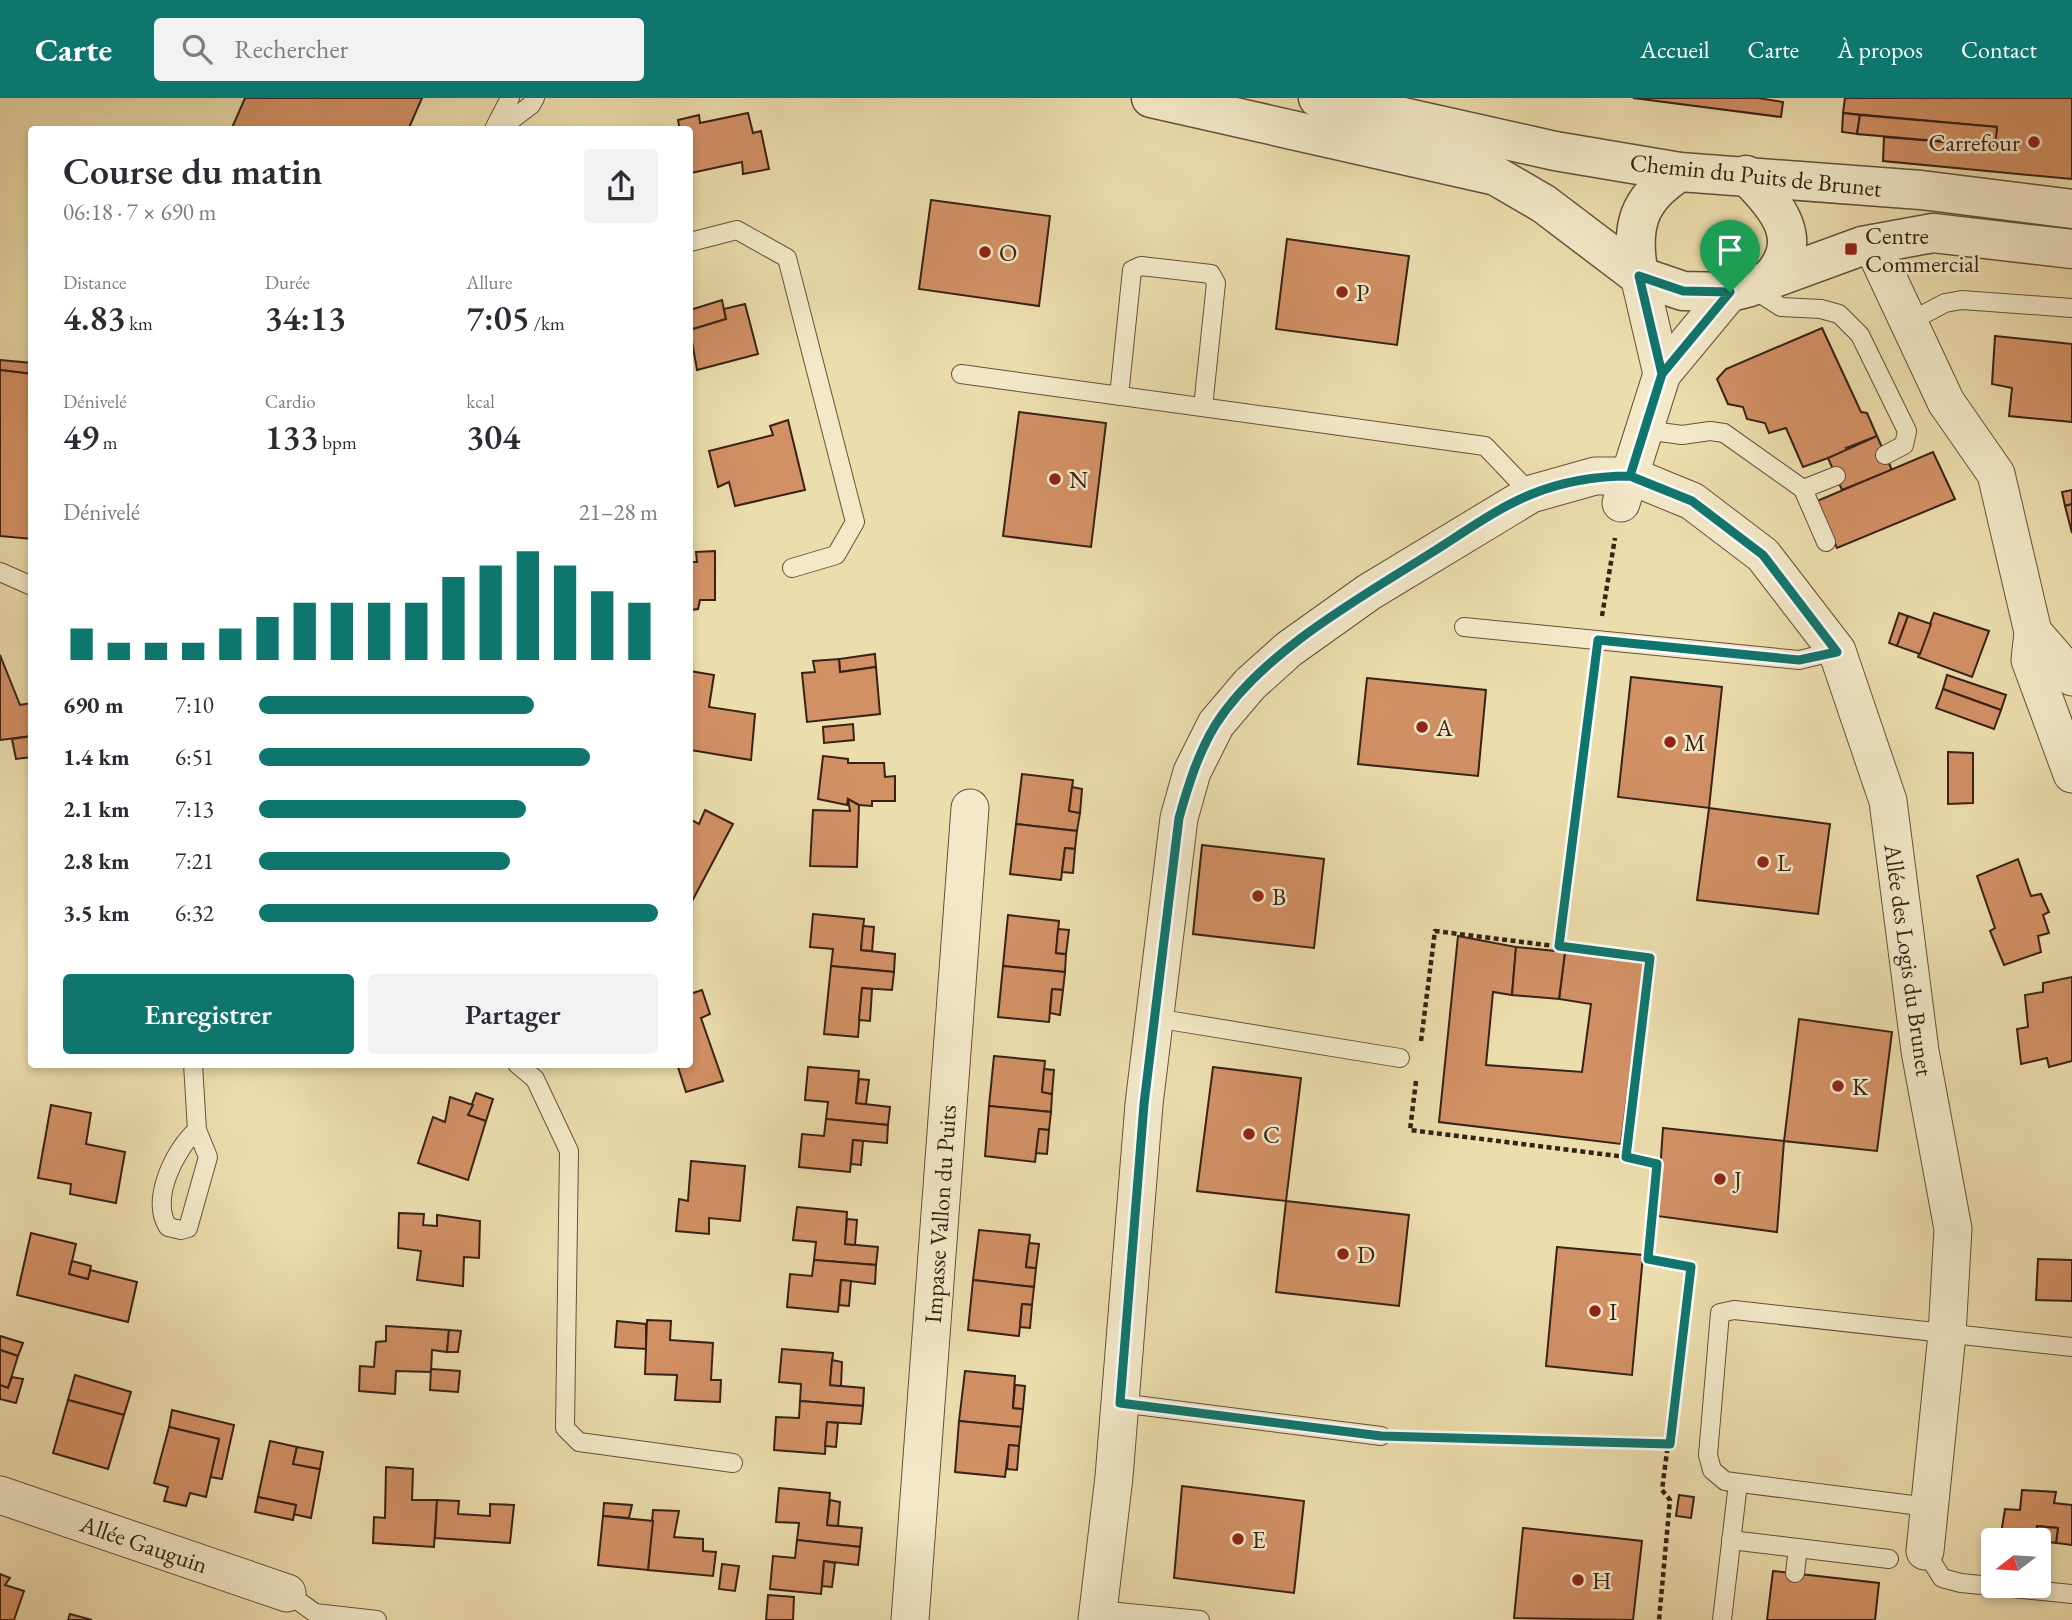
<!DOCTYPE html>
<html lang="fr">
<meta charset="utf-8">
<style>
:root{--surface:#fff;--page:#f2f2f3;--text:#2b2b33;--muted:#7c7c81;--accent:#0f766e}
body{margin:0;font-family:"EB Garamond",serif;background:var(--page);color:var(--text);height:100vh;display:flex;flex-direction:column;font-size:26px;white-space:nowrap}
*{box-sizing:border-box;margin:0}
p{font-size:23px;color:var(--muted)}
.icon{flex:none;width:38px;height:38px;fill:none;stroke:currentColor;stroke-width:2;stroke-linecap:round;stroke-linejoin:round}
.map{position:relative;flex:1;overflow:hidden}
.side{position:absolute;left:28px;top:28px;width:665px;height:942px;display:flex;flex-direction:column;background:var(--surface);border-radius:7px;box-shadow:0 4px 10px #0003}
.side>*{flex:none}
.needle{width:46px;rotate:253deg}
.buttons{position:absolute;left:1981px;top:1430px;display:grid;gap:14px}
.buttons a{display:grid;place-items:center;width:70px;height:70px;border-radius:7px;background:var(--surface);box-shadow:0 4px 10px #0003;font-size:35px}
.pin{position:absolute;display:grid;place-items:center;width:60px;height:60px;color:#fff;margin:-72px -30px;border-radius:50% 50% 50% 0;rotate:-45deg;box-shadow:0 0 7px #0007}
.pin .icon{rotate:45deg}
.round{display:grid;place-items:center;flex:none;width:74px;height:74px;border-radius:7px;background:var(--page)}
.summary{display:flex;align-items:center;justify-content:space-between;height:119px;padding:0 35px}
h1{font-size:38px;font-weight:600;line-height:52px}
.stats{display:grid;grid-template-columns:repeat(3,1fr);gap:10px;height:119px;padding:7px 35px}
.stats div{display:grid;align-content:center}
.stats b{font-size:35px;font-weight:600}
.stats small{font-size:19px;font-weight:400}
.stats p{font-size:19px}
.chart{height:196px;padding:14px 35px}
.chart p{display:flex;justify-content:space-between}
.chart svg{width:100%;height:126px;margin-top:7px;stroke:var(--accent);stroke-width:6}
.button{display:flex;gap:14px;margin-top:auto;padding:14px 35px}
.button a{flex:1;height:80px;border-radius:7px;background:var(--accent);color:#fff;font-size:28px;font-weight:600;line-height:80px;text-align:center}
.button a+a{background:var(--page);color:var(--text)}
ul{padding:0 35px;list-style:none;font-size:23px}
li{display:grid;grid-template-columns:112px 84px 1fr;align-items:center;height:52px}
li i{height:18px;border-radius:9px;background:var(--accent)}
header{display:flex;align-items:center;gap:42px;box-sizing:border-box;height:98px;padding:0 35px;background:var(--accent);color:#fff}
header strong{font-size:33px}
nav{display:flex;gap:38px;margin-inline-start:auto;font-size:24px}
.search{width:490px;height:63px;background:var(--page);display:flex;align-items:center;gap:18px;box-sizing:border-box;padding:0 24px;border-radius:7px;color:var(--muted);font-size:26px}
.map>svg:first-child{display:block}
.building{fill:#d29065;stroke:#372217;stroke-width:2}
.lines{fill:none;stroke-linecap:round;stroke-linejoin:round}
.service-casing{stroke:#64513c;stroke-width:20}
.minor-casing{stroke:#64513c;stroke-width:39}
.tertiary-casing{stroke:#64513c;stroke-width:41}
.path{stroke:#372217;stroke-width:4.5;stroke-dasharray:5 3.5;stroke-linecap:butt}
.service{stroke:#f3e9c9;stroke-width:18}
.minor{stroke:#f3e9c9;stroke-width:37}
.tertiary{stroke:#f3e9c9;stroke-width:38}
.route-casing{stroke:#fff;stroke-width:14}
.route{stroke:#0f766e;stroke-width:9}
.poi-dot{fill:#8f2418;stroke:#f3e9c9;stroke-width:2.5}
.labels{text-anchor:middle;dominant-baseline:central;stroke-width:5;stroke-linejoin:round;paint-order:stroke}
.poi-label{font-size:24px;fill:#372217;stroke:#f3e9c9;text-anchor:start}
.street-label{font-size:24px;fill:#372217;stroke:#f3e9c9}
</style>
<header>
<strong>Carte</strong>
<div class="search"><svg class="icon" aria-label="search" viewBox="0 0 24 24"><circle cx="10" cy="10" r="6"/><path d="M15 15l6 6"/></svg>Rechercher</div>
<nav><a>Accueil</a><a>Carte</a><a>À propos</a><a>Contact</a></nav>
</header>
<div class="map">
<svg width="2072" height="1522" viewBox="0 0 2072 1522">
<rect width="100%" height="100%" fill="#ecddac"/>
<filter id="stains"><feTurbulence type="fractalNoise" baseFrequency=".00286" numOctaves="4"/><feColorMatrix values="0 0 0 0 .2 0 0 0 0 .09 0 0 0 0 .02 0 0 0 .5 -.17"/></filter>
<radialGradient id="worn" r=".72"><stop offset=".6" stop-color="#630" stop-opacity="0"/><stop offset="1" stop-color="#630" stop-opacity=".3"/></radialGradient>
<g class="building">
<polygon points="245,0 422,0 408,32 231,32"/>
<polygon points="1633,0 1758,0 1783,4 1781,19"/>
<polygon points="1845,0 2072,0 2072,81 1883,63 1884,39 1995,48 1997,29 1843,15"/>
<polygon points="748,15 753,35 761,33 769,71 743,76 742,64 691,75 690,32 680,32 678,22 699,17 700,25"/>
<polygon points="1843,15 1860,17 1857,36 1842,34"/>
<polygon points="1860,17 1997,29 1995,48 1857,36"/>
<polygon points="931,102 1050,118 1039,208 919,191"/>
<polygon points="1287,141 1409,158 1397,247 1276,231"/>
<polygon points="722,202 726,221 690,232 690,212"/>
<polygon points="745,206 758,256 697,272 690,232 726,221 724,211"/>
<polygon points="1822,230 1861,314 1867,315 1877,338 1846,350 1848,353 1803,369 1786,330 1769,335 1765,325 1747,321 1743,309 1728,306 1717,281 1726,271"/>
<polygon points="1995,238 2072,246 2072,324 2009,318 2012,290 1992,286"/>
<polygon points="0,262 32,265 32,276 0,272"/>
<polygon points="0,272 32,276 32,441 0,438"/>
<polygon points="1019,314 1106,325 1091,449 1003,438"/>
<polygon points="788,322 805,392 735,408 729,384 718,389 709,353 773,337 770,328"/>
<polygon points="1877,338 1892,372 1842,392 1828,360"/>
<polygon points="1933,354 1955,401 1837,450 1817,403"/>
<polygon points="2072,392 2072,406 2065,408 2062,394"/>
<polygon points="2072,406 2072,435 2065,408"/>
<polygon points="715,453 715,502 700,502 698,511 690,512 690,464 697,464 696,454"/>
<polygon points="1899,515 1908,518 1897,548 1889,545"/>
<polygon points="1934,515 1989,533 1972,579 1918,559"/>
<polygon points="1908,518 1931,526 1920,556 1897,548"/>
<polygon points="875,556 876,569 840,574 839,561"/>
<polygon points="0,557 20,607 32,605 32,638 0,642"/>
<polygon points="839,561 840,574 876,569 880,616 807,624 802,575 815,574 813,563"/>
<polygon points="690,573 714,577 709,609 755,616 751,662 690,652"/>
<polygon points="1947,577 2006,597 2001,612 1943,591"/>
<polygon points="1631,579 1722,589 1709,710 1618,699"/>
<polygon points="1367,580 1486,592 1478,678 1358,666"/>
<polygon points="1943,591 2001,612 1994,631 1936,610"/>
<polygon points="853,626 854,642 824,645 823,629"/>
<polygon points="32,638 32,659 16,661 12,641"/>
<polygon points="1948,654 1973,655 1973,705 1948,706"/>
<polygon points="823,658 848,661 848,665 884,665 885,679 895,678 895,703 872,703 872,708 859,707 848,701 847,707 818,701"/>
<polygon points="1022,676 1073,682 1069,713 1080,715 1077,733 1016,726"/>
<polygon points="1072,689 1082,691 1080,715 1069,713"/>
<polygon points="848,701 859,707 857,769 810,768 813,712 850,713"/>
<polygon points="1709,710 1830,726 1818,816 1697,802"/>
<polygon points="705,712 733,726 690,807 690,721 699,726"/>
<polygon points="1016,726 1077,733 1075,751 1065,750 1061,782 1010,776"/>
<polygon points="1202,747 1324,761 1314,850 1193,836"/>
<polygon points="1065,750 1075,751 1073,775 1062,774"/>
<polygon points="2018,761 2031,798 2041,796 2049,814 2043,817 2049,835 2038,838 2041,854 2004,867 1990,833 1995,830 1977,778"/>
<polygon points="813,816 864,821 861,852 895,856 894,874 831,868 833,851 810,849"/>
<polygon points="1008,817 1059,823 1056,855 1066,856 1065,874 1003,868"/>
<polygon points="863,828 874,829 872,853 861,852"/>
<polygon points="1058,831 1069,832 1066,856 1056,855"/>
<polygon points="1458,838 1516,849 1512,897 1493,894 1486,967 1582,974 1591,906 1559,901 1565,854 1645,860 1621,1046 1439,1024"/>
<polygon points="1516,849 1565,854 1559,901 1512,897"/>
<polygon points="831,868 894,874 892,892 862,890 858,939 824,936"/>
<polygon points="1003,868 1065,874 1063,892 1052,891 1049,924 998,919"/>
<polygon points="2072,879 2072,963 2049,969 2047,960 2021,966 2017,931 2028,929 2025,897 2043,894 2043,885"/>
<polygon points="862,890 872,891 870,923 859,922"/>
<polygon points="1052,891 1063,892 1060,917 1050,915"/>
<polygon points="702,892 710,916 701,920 723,983 686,994 677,966 690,966 690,896"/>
<polygon points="1799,921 1892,934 1877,1053 1784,1043"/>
<polygon points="994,958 1045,963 1042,994 1052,996 1051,1014 989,1008"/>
<polygon points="808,969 859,973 856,1005 890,1009 888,1027 826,1021 828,1004 805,1002"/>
<polygon points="1213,969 1301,980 1286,1103 1197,1093"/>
<polygon points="1044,971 1054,972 1052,996 1042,994"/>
<polygon points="859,981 869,982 866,1006 856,1005"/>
<polygon points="476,995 493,1001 486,1023 468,1017"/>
<polygon points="450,999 473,1007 468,1017 486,1023 468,1082 418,1065 433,1019 445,1024"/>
<polygon points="51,1007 91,1015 86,1046 125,1054 116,1105 70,1096 71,1086 38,1080"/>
<polygon points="989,1008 1051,1014 1049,1032 1039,1031 1035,1064 985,1058"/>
<polygon points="826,1021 888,1027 887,1045 853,1042 850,1074 799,1069 802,1036 824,1038"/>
<polygon points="1663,1030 1784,1043 1777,1134 1657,1118"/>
<polygon points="1039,1031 1049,1032 1047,1056 1036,1055"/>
<polygon points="853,1042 863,1043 861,1067 851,1066"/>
<polygon points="691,1063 745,1068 740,1123 709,1120 709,1136 676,1133 679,1101 688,1103"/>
<polygon points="1286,1103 1409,1117 1399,1208 1276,1194"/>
<polygon points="797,1109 847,1114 845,1146 878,1149 876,1167 814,1162 816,1144 793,1142"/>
<polygon points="399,1115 424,1116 423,1127 437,1128 437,1117 480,1123 479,1160 464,1159 463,1188 417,1182 421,1153 398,1150"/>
<polygon points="847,1121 857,1122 855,1147 845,1146"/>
<polygon points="979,1132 1030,1137 1026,1169 1036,1170 1034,1189 973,1182"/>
<polygon points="31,1135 76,1146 69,1176 88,1181 90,1172 137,1184 128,1224 17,1197"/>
<polygon points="1029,1145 1039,1146 1036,1170 1026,1169"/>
<polygon points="1557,1149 1643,1157 1632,1277 1546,1268"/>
<polygon points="2038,1161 2072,1162 2072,1203 2036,1202"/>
<polygon points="814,1162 876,1167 875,1186 841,1182 838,1214 787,1209 790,1176 812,1178"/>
<polygon points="72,1163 91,1168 88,1181 69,1176"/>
<polygon points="841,1182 851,1183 849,1208 839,1207"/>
<polygon points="973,1182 1034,1189 1032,1207 1022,1206 1019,1238 968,1232"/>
<polygon points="1022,1206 1032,1207 1030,1230 1020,1229"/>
<polygon points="647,1222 671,1223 670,1242 713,1245 711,1282 721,1282 720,1304 675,1302 677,1277 645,1276"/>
<polygon points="617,1223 646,1226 646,1251 615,1249"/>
<polygon points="386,1228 449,1232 447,1254 432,1252 431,1274 396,1273 395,1296 359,1293 360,1268 374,1269 376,1244 386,1243"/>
<polygon points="449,1232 461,1233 458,1254 447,1254"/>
<polygon points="0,1238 23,1245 18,1258 0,1252"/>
<polygon points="782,1251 833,1255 830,1287 864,1290 863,1308 800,1303 801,1286 779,1284"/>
<polygon points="0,1252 18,1258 8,1290 0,1287"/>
<polygon points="832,1262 842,1264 841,1288 830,1287"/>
<polygon points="431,1271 460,1273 458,1294 430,1292"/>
<polygon points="965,1273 1015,1278 1013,1310 1023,1311 1021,1329 959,1323"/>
<polygon points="75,1277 131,1294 124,1317 68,1302"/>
<polygon points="12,1279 23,1281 16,1305 0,1301 0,1287 8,1290"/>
<polygon points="1015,1287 1025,1288 1023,1311 1013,1310"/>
<polygon points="68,1302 124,1317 108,1371 53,1355"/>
<polygon points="800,1303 863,1308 861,1326 827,1324 825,1356 774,1352 776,1319 799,1320"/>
<polygon points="172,1312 234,1327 222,1381 210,1379 219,1341 169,1329"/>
<polygon points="959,1323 1021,1329 1019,1348 1009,1347 1005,1379 955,1374"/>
<polygon points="827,1324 838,1325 836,1349 825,1348"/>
<polygon points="169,1329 219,1341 206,1399 190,1395 186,1408 164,1403 168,1389 154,1385"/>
<polygon points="270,1343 297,1349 293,1366 320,1371 311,1420 293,1416 296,1407 258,1399"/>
<polygon points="1009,1347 1019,1348 1017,1372 1007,1371"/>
<polygon points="297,1349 323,1354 320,1371 293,1366"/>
<polygon points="386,1369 413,1371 412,1402 437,1402 434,1449 373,1445 374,1419 385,1420"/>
<polygon points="1182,1388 1304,1403 1294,1495 1174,1480"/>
<polygon points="779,1390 830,1395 827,1427 862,1430 860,1449 797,1442 799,1425 776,1424"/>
<polygon points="2022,1392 2056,1394 2054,1405 2072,1407 2072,1447 2056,1445 2058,1430 2037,1428 2037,1434 2017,1431 2016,1442 2000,1442 2005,1411 2020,1412"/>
<polygon points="1679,1397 1694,1399 1691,1420 1676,1418"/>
<polygon points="258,1399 296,1407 293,1422 255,1414"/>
<polygon points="437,1402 459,1403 458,1416 490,1418 490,1406 514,1407 510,1445 435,1440"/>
<polygon points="830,1402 840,1404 838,1428 827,1427"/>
<polygon points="604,1405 632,1407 629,1420 603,1418"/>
<polygon points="653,1412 679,1413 674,1439 703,1441 703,1453 716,1454 713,1478 648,1472"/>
<polygon points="603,1418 653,1423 648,1472 598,1467"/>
<polygon points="2037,1428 2058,1430 2056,1445 2035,1442"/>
<polygon points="1523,1430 1642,1443 1633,1522 1514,1520"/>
<polygon points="797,1442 860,1449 858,1467 824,1463 821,1496 770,1491 773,1458 795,1460"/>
<polygon points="824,1463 835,1465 832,1489 822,1488"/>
<polygon points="722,1466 739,1468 735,1493 719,1491"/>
<polygon points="1773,1473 1879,1485 1875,1522 1767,1522"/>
<polygon points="0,1476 10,1480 5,1487 24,1493 14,1522 0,1522"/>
<polygon points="768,1497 794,1499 793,1522 766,1522"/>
<polygon points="70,1516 92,1522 68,1522"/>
</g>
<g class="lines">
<g class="service-casing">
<g id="service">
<polyline points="494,31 510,0"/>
<polyline points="498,32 531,7 535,0"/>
<polyline points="690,144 737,132 787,160 855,424 836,457 792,470"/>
<polyline points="1750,189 1781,209 1821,211 1839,216 1860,237 1907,333 1904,347 1885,357"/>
<polyline points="1907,225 1945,205 1962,202 2072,210"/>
<polyline points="961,276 1485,348 1531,396"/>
<polyline points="1119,298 1132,172 1141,168 1211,176 1216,185 1203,309"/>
<polyline points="1645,332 1682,337 1710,333 1724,335 1803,391 1836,378"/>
<polyline points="1803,391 1826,444"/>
<polyline points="0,474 32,488"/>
<polyline points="1464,529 1799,562 1837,553"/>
<polyline points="1155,920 1400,960"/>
<path d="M193,966L197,1032L208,1059L188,1130L181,1132L168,1129C150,1101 175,1051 197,1032"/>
<polyline points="517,966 535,981 569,1053 565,1330 579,1344 733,1365"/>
<polyline points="1120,1305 1381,1338"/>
<polyline points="1928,1409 1725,1383 1712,1372 1708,1357 1720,1215 1734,1212 2072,1249"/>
<polyline points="1731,1442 1889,1461"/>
<polyline points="1925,1453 1942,1480 1961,1485 2072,1496"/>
<polyline points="1795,1475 1798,1450"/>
<polyline points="287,1495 315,1515 377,1522"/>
<polyline points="1098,1512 1200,1522"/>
<polyline points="1722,1522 1738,1385"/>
</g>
</g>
<g class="minor-casing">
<g id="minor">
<polyline points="1872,146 1946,304 1996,376 2033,534 2072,579"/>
<polyline points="1639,178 1662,276"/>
<polyline points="1621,405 1662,276 1730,194"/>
<polyline points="2033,534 2030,562 2072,676"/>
<polyline points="0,1397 287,1495"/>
<polyline points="910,1522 970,710"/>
<polyline points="1097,1522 1114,1379 1144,1006 1179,720 1192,674 1216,626 1250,586 1289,551 1369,494 1531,396 1595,378 1631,378 1692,403 1763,457 1837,553 1888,703 1920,953 1953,1131 1947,1236 1925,1453"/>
</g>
</g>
<g class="tertiary-casing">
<g id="tertiary">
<polyline points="1151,0 1496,78 1544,106 1639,178 1683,193 1730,194 1750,189 1862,148 1933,135 2072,151"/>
<polyline points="1318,0 1555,53 1680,74 1921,92 2072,111"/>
<path d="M1746,77C1778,109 1807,142 1769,182"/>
<path d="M1639,178C1630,129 1637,101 1680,74"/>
</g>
</g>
<g class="path">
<polyline points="1602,518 1615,440"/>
<polyline points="1559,848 1595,568"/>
<polyline points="1421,943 1435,833 1650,860 1626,1059"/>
<polyline points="1416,983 1410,1032 1626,1059 1657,1066 1648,1161 1691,1169 1662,1392 1670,1402 1659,1522"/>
<polyline points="1407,1339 1669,1346"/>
</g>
<use href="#service" class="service"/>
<use href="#minor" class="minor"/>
<use href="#tertiary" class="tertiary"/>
</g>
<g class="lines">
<g class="route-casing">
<path id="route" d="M1730,194L1662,276L1630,378C1597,378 1564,383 1532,396C1497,410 1463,435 1431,455C1360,500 1262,554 1216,626C1198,655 1188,688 1179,720L1144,1006L1120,1305L1381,1338L1670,1346L1691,1169L1648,1161L1657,1066L1626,1059L1650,860L1559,848L1598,542L1799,562L1837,554L1763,457L1692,403L1630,378L1662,276L1639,178L1683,193L1730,194"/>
</g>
<use href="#route" class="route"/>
</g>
<g class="poi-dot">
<circle cx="2034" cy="44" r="7"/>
<rect x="1844" y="144" width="14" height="14" rx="3.5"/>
<circle cx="985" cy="154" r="7"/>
<circle cx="1342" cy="194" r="7"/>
<circle cx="1055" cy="381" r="7"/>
<circle cx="1422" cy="629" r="7"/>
<circle cx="1670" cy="644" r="7"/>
<circle cx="1763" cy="764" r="7"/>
<circle cx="1258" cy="798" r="7"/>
<circle cx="1838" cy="988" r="7"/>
<circle cx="1249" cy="1036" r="7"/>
<circle cx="1720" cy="1081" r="7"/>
<circle cx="1343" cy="1156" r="7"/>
<circle cx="1595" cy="1213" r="7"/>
<circle cx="1238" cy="1441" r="7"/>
<circle cx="1578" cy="1482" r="7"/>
</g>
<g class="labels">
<g class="poi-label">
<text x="2020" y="44" text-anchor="end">Carrefour</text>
<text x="1865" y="137">Centre<tspan x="1865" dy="28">Commercial</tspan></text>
<text x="999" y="154">O</text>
<text x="1356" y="194">P</text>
<text x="1069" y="381">N</text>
<text x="1436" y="629">A</text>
<text x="1684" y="644">M</text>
<text x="1777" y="764">L</text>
<text x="1272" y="798">B</text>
<text x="1852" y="988">K</text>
<text x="1263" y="1036">C</text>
<text x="1734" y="1081">J</text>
<text x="1357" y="1156">D</text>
<text x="1609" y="1213">I</text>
<text x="1252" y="1441">E</text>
<text x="1592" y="1482">H</text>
</g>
<g class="street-label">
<text transform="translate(1756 77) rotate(6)">Chemin du Puits de Brunet</text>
<text transform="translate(1909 862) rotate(82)">Allée des Logis du Brunet</text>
<text transform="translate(940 1116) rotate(-86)">Impasse Vallon du Puits</text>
<text transform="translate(144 1446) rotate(19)">Allée Gauguin</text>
</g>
</g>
<rect width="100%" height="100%" filter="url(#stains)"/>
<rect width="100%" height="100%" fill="url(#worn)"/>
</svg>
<div class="buttons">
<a><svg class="needle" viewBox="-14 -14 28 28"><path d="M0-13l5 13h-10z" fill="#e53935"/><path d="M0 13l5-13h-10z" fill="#7c7c81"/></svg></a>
</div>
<div class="pin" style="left:1730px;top:194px;background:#1e9e55"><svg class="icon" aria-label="arrive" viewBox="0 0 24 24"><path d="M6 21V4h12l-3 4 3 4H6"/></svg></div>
<section class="side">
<div class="summary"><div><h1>Course du matin</h1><p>06:18 · 7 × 690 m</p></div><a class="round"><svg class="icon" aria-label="share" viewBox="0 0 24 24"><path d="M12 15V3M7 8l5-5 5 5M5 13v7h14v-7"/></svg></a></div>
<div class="stats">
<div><p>Distance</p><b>4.83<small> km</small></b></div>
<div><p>Durée</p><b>34:13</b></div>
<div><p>Allure</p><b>7:05<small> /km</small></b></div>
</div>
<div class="stats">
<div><p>Dénivelé</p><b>49<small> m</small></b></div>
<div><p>Cardio</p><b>133<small> bpm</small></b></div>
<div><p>kcal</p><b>304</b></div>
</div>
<div class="chart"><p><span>Dénivelé</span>21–28 m</p>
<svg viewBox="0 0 160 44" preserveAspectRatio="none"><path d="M5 44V33M15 44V38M25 44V38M35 44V38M45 44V33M55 44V29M65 44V24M75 44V24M85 44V24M95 44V24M105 44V15M115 44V11M125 44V6M135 44V11M145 44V20M155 44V24"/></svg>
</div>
<ul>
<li><b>690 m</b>7:10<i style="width:69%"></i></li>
<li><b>1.4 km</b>6:51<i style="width:83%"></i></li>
<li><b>2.1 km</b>7:13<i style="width:67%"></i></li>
<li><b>2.8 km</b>7:21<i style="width:63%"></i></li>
<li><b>3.5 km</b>6:32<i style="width:100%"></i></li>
</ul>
<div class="button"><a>Enregistrer</a><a>Partager</a></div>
</section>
</div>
